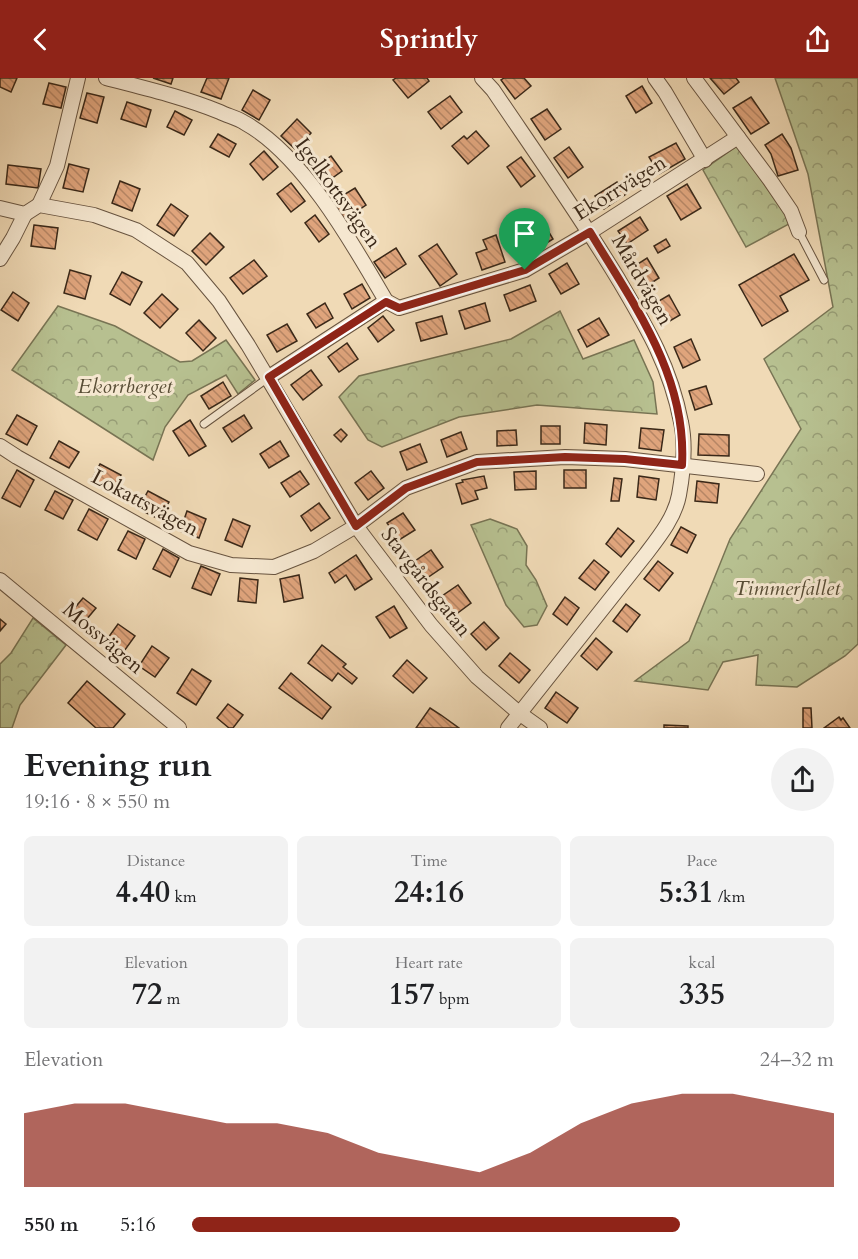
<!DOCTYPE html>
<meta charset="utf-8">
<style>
:root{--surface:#fff;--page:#f2f2f2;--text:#202124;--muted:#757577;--accent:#8f2418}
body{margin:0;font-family:Cardo,serif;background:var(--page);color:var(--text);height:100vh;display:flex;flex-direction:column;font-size:22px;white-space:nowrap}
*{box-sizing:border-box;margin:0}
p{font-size:20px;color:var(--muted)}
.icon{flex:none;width:33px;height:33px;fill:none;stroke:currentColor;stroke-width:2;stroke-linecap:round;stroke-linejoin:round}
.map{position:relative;height:650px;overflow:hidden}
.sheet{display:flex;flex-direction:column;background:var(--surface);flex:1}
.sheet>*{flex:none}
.pin{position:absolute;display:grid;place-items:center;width:51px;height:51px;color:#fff;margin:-62px -26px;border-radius:50% 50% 50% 0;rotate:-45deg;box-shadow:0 0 6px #0007}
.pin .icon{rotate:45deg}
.round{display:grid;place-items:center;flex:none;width:63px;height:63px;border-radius:32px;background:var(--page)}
.head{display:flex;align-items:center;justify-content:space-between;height:102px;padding:0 24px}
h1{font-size:33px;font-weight:700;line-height:45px}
.stats{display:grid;grid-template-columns:repeat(3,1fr);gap:9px;height:102px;padding:6px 24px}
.stats div{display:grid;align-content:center;border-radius:9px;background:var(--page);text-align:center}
.stats b{font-size:30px;font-weight:700}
.stats small{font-size:16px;font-weight:400}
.stats p{font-size:16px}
.chart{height:168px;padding:12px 24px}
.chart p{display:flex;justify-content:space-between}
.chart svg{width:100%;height:108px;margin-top:6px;fill:var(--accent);opacity:.7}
ul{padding:0 24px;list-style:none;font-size:20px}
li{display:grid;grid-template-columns:96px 72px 1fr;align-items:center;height:45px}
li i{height:15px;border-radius:8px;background:var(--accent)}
header{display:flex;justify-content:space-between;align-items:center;height:78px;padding:0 24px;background:var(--accent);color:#fff;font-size:27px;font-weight:700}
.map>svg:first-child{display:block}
.forest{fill:url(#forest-crowns);stroke:#787454;stroke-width:1.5}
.building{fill:url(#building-back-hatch);stroke:#3a2818;stroke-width:1.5}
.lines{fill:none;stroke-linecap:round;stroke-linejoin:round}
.lane-casing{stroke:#685440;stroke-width:9}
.street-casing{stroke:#685440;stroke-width:16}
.lane{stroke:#f5e7d0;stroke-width:7}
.street{stroke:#f5e7d0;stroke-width:14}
.route-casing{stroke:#fff;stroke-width:12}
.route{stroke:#8f2418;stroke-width:8}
.labels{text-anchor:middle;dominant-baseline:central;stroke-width:6;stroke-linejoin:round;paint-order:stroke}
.street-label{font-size:21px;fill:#3a2818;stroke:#f5e7d0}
.park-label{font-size:21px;font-style:italic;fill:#594e36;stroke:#f5e7d0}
</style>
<header><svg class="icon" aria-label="back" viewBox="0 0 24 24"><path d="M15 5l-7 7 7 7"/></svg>Sprintly<svg class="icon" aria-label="share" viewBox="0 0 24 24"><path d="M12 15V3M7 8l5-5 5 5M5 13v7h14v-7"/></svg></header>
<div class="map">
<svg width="858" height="650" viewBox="0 0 858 650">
<defs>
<pattern id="forest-crowns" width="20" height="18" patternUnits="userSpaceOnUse" patternTransform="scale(1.5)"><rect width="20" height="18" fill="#b7c090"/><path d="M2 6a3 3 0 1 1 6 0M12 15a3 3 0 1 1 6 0" fill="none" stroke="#969c75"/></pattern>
<pattern id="building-back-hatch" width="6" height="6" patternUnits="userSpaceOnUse" patternTransform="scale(1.5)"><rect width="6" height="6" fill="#dfa47c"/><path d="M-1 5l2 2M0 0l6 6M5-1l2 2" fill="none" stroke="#b68665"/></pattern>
</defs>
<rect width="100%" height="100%" fill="#f0dab6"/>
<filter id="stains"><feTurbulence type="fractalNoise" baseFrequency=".00333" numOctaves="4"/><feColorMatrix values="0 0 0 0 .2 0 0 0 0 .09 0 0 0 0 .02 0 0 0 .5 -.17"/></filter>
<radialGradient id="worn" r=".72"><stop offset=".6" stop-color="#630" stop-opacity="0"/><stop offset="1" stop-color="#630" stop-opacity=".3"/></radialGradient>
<g class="forest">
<polygon points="775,0 858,0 858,566 845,578 797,609 756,607 758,577 723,584 708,612 635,603 689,563 730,461 801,351 764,281 833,229 808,96"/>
<polygon points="737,68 786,137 789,146 746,169 703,92"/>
<polygon points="58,228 115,248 180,284 192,283 226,262 255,302 238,316 226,297 188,317 165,349 153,382 12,292"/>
<polygon points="560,233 583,281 634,262 653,304 657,336 537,327 459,339 382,369 368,362 339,319 359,298 511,261"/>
<polygon points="490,441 517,451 527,468 526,487 536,502 547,528 537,547 524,549 506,527 471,447"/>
<polygon points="33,540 66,567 20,627 12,650 0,650 0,586 11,575"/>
</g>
<g class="building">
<polygon points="0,0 17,0 11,14 0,9"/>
<polygon points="153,0 173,0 171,6"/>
<polygon points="207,0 229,0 221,21 201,14"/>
<polygon points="396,0 427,0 429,3 408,20 393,2"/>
<polygon points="504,0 524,0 531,8 515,21 501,2"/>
<polygon points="710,0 736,0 739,4 724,16"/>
<polygon points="49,5 66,9 61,30 43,26"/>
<polygon points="642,8 652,25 636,35 626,18"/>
<polygon points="253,12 270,22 259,42 242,32"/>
<polygon points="87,15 104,19 97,45 80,40"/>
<polygon points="450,18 462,34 441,51 428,34"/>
<polygon points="751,19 769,45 751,56 733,30"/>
<polygon points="127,24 151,32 146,49 121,41"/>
<polygon points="547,31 561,51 545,62 531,41"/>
<polygon points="175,33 192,42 184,57 167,49"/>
<polygon points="297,41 311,55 296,72 281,58"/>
<polygon points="476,53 489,68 468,86 452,68 464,58 467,61"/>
<polygon points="218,56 236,66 229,79 210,69"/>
<polygon points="782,56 791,70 798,92 778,98 771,76 765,67"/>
<polygon points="676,65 685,81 659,96 649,79"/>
<polygon points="569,69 583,89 568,100 554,80"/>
<polygon points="264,73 278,89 263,102 250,86"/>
<polygon points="331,78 342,93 324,106 313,91"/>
<polygon points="521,79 535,98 521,109 507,89"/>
<polygon points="69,86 89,91 83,114 63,110"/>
<polygon points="8,87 41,91 38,110 6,106"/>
<polygon points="120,103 140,111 132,133 112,125"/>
<polygon points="617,104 626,116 604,131 595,118"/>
<polygon points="291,105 305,123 291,134 277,116"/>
<polygon points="687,106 701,130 681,142 667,118"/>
<polygon points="355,110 366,127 344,142 332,124"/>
<polygon points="171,126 188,138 174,158 157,147"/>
<polygon points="315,137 329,156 319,164 305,145"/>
<polygon points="640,139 648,152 627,166 618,153"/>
<polygon points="541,141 553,161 534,173 522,153"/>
<polygon points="34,147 58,150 55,171 31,168"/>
<polygon points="210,155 224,169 206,187 192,173"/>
<polygon points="496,157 505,184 482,192 476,175 487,171 483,162"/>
<polygon points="666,161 670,168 658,175 654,168"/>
<polygon points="437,166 457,196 440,208 419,178"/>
<polygon points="396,170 406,186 385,200 374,184"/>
<polygon points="794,176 809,202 780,218 788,233 762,248 739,207"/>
<polygon points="647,180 659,200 642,211 630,191"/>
<polygon points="254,182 267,198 243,216 230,200"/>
<polygon points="567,185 579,206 561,216 549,196"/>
<polygon points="70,192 91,198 85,221 64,215"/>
<polygon points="122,194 142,204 130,227 110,216"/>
<polygon points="362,206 370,220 352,231 344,216"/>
<polygon points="530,207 536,223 510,233 504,217"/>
<polygon points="13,214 29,225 18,243 1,232"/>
<polygon points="162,216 178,231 160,250 144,235"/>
<polygon points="669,217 680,237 663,247 652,227"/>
<polygon points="325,225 333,240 316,250 307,236"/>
<polygon points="485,225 490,243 465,251 459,233"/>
<polygon points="383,238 394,252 378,264 368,250"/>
<polygon points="442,238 447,256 421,263 416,245"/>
<polygon points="599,240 609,257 587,269 578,252"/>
<polygon points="199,242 216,260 203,273 186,255"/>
<polygon points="287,246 297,263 277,274 267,257"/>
<polygon points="691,261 700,282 683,290 674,269"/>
<polygon points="347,265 358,281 339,294 328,279"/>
<polygon points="311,292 322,307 303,322 291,307"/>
<polygon points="223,304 231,318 209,331 201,318"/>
<polygon points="706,308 712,326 695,332 689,313"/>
<polygon points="17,337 37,348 27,367 6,356"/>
<polygon points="244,337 252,350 232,364 223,350"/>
<polygon points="190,342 206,368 189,378 173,353"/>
<polygon points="585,345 607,347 606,367 584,365"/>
<rect x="541" y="348" width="19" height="18"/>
<polygon points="641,350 664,352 661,373 639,370"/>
<polygon points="341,351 347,357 341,364 334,357"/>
<polygon points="516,352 517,367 497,368 497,353"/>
<polygon points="461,354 467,371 447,379 441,362"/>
<polygon points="699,356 729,357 729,378 698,377"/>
<polygon points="59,363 79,374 69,390 50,380"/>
<polygon points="280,363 289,378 269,390 260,376"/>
<polygon points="420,366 427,384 407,392 400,374"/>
<polygon points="100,386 121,397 111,415 91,403"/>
<polygon points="17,392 34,402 20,429 2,420"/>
<rect x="564" y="392" width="22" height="18"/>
<polygon points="300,393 309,406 290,419 281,405"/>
<polygon points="371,393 384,410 368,422 355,405"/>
<polygon points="536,393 536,411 515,412 514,394"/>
<polygon points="484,398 487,410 475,413 478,421 462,426 456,406 463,404 462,402"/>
<polygon points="639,398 659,401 656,422 637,419"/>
<polygon points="614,400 622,401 619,423 611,423"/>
<polygon points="697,403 719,406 717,425 695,423"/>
<polygon points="55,413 73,422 63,441 45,432"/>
<polygon points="148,413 169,424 159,441 138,431"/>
<polygon points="319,425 330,440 311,453 301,438"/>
<polygon points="89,431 108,441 97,462 78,452"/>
<polygon points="187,433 206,441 199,460 180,453"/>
<polygon points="403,435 415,452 399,462 387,445"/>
<polygon points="233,441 250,448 242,469 225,462"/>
<polygon points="681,449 696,457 687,475 671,467"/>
<polygon points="618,450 634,463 621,479 606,466"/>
<polygon points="128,453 145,461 136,481 118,472"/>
<polygon points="163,471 179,480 170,499 153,491"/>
<polygon points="431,472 443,489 427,500 415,483"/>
<polygon points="356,477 372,501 355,512 346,497 335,505 329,495"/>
<polygon points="594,482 609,494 595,512 579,500"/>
<polygon points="658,483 673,495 659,513 644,501"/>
<polygon points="201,488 220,496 211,517 192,510"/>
<polygon points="299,497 303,520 284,524 280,501"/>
<polygon points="240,500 258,502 256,525 238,523"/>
<polygon points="458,507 471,525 455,537 442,518"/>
<polygon points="565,519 579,530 567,547 553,536"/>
<polygon points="83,520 96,530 81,548 68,538"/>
<polygon points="626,526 640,537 627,554 613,543"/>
<polygon points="394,528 407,550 390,560 376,539"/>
<polygon points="0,541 6,546 0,553"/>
<polygon points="484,544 499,560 486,572 471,556"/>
<polygon points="118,546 135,558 122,576 105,564"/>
<polygon points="596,560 612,574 597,592 581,578"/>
<polygon points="322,567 346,586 343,589 357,600 352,606 338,595 332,603 308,585"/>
<polygon points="152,568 169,580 155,599 139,588"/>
<polygon points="510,575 530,592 519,605 499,588"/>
<polygon points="407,582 427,600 413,615 393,598"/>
<polygon points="192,591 211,603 196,627 177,615"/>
<polygon points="291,595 331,629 322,641 279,610"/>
<polygon points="87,603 125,636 113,650 96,650 68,625"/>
<polygon points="556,614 578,630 567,645 545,630"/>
<polygon points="228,626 243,637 233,650 229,650 217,640"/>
<polygon points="430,630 441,637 459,650 416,650"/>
<polygon points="803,630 811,630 812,650 803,650"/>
<polygon points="839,639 841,642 843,640 850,650 824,650"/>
<polygon points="664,647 688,648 688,650 664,650"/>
</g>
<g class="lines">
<g class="lane-casing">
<g id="lane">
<polyline points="799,154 824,202"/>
<polyline points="204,346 268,300"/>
</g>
</g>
<g class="street-casing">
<g id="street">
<path d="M106,0C144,10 183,19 220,34C228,38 238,40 245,45C303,77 353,166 386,223"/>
<path d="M482,0L493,12C535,74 578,135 617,199C646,248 670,287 681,344C686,367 683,395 679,417C675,439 659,459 646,476L508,650"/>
<polyline points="655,0 665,14 705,82"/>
<polyline points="694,0 770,102 791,133 799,154"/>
<polyline points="39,127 57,88 78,0"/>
<polyline points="0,130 25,136 39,127 94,137 136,152 187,185 219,223 248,267 356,448 431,547 477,599 519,635 540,650"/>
<polyline points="0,181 13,160 25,136"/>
<polyline points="269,299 386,223 399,230 525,192 590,154 738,59"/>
<polyline points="0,368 17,379 189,475 231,487 274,489 314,473 356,448 406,410 477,384 565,379 625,381 757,396"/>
<polyline points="0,502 179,650"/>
</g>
</g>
<use href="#lane" class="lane"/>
<use href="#street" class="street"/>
</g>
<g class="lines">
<g class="route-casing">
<path id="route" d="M590,154C634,227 687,298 682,387L625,381L565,379L477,384L406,410L356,448L269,299L386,224L399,230L525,192Z"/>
</g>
<use href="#route" class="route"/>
</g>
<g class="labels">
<g class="street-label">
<text transform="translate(620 110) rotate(-32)">Ekorrvägen</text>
<text transform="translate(338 115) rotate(54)">Igelkottsvägen</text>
<text transform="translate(642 202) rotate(60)">Mårdvägen</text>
<text transform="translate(145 425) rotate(28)">Lokattsvägen</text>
<text transform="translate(426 504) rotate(52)">Stavgårdsgatan</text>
<text transform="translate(103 560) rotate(40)">Mossvägen</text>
</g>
<g class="park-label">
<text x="125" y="308">Ekorrberget</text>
<text x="787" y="510">Timmerfallet</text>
</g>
</g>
<rect width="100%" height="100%" filter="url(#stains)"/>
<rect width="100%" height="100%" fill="url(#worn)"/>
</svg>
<div class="pin" style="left:525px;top:192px;background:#1e9e55"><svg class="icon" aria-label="arrive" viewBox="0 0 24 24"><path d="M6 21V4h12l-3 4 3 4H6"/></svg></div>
</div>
<section class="sheet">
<div class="head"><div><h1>Evening run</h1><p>19:16 · 8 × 550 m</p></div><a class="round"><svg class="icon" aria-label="share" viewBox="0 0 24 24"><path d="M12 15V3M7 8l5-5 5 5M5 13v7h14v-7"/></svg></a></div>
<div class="stats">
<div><p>Distance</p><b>4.40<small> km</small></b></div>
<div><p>Time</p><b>24:16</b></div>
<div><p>Pace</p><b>5:31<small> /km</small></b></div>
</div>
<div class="stats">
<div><p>Elevation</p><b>72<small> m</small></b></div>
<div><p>Heart rate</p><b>157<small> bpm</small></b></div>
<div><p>kcal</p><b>335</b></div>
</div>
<div class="chart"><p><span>Elevation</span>24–32 m</p>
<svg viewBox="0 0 160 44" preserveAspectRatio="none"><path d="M0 44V14L10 10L20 10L30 14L40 18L50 18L60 22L70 30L80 34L90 38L100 30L110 18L120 10L130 6L140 6L150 10L160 14V44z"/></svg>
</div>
<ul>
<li><b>550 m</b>5:16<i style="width:76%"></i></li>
</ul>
</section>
